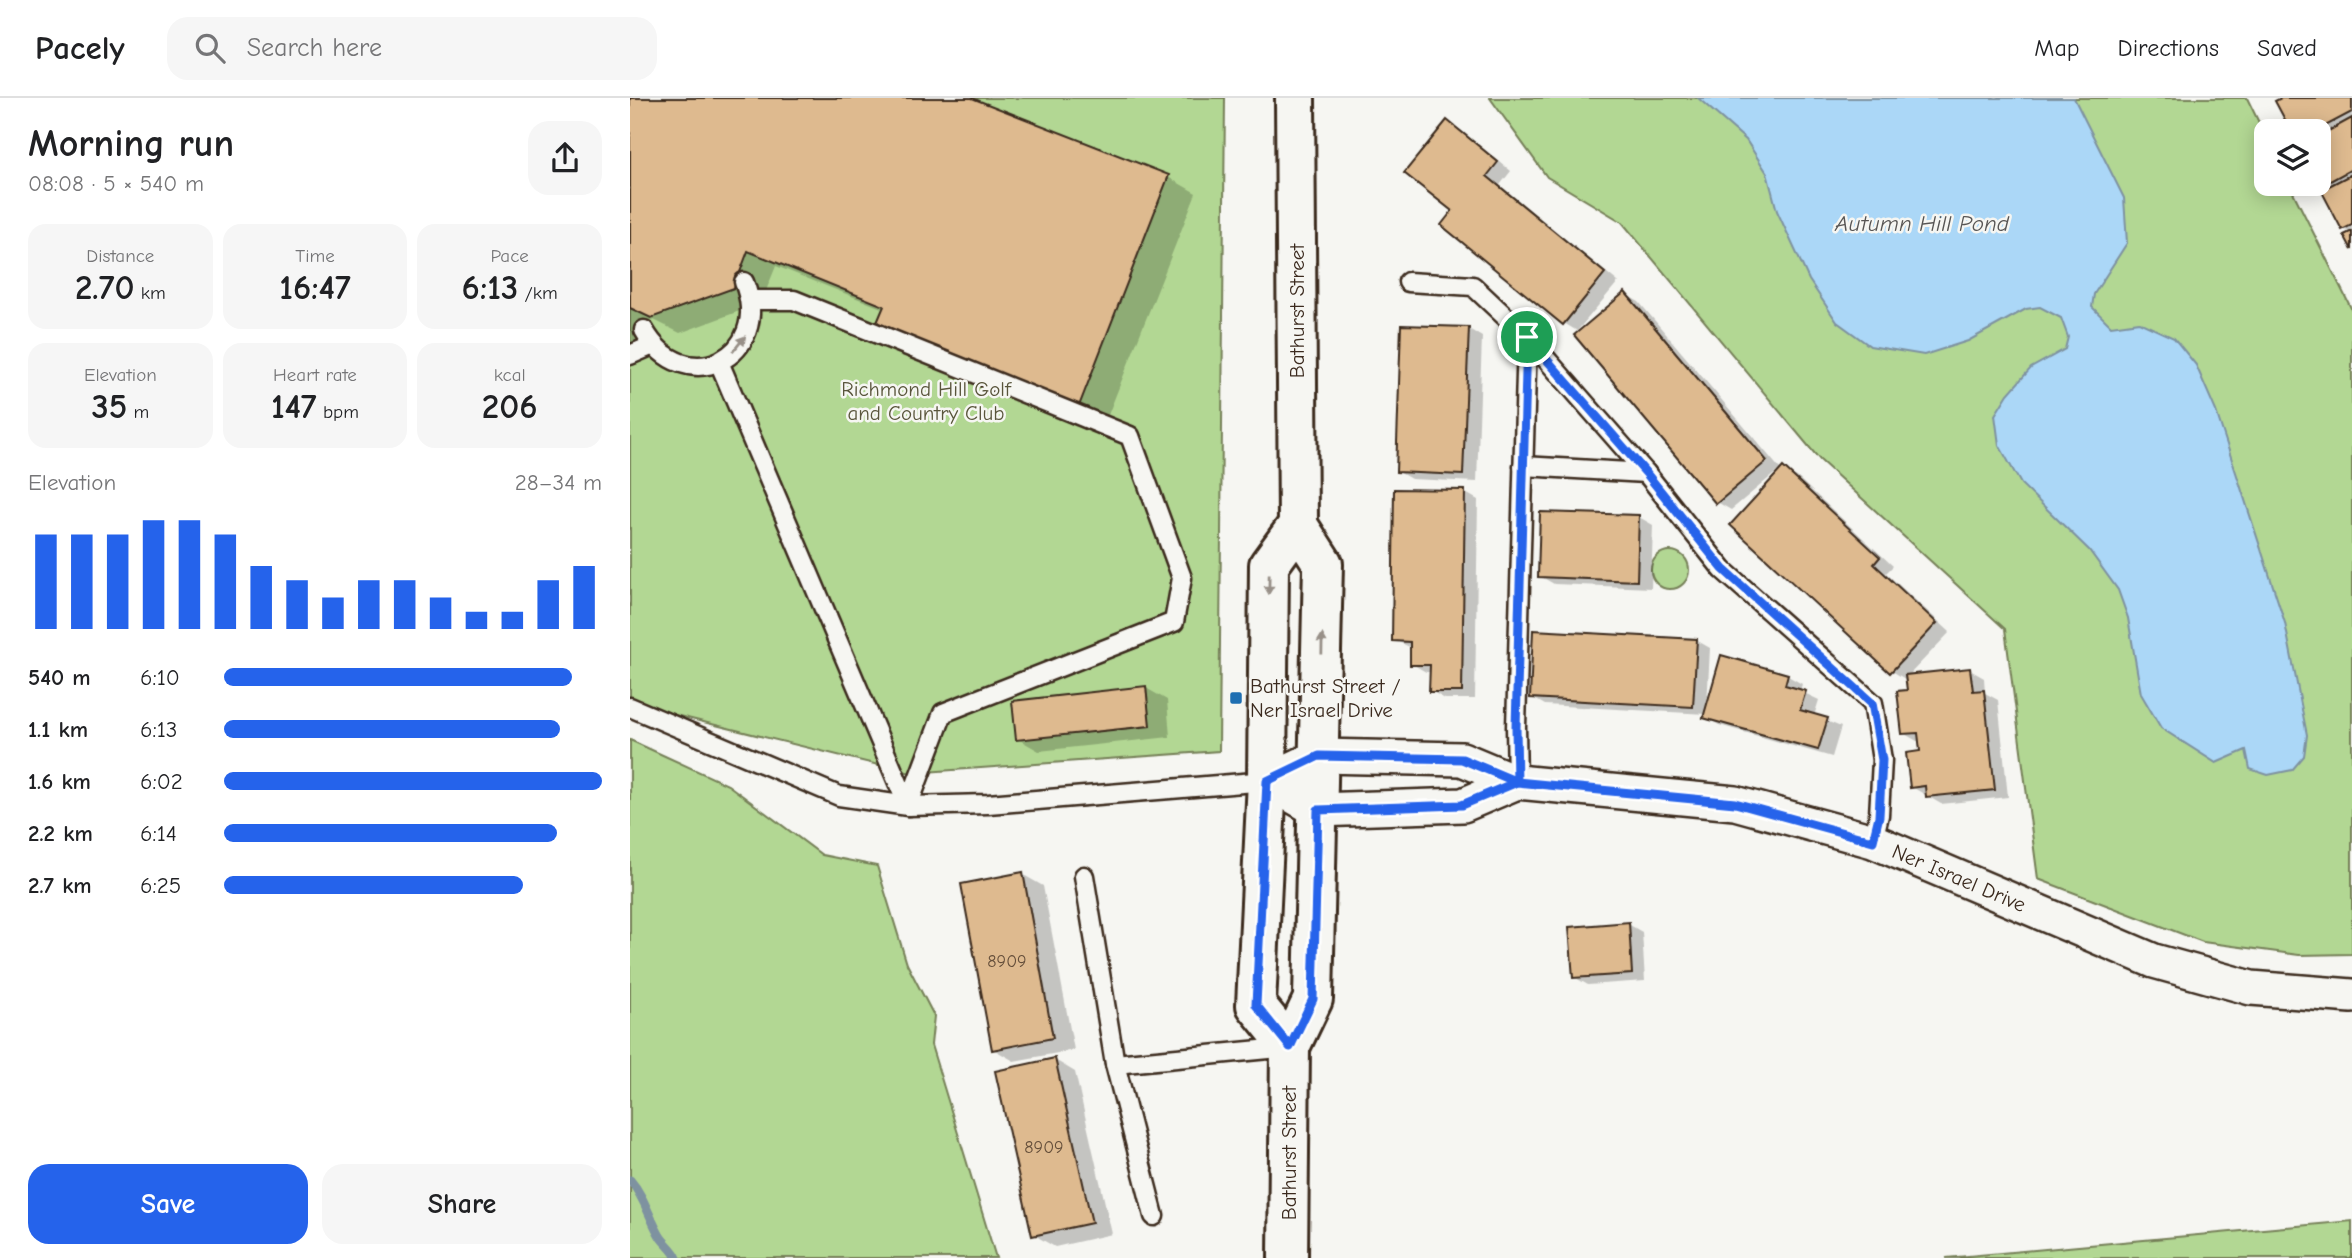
<!DOCTYPE html>
<meta charset="utf-8">
<style>
:root{--surface:#fff;--page:#f6f6f6;--text:#202124;--muted:#757577;--line:#e0e0e0;--accent:#2563eb}
body{margin:0;font-family:"Comic Neue",sans-serif;background:var(--page);color:var(--text);height:100vh;display:flex;flex-direction:column;font-size:26px;white-space:nowrap}
*{box-sizing:border-box;margin:0}
p{font-size:23px;color:var(--muted)}
.icon{flex:none;width:38px;height:38px;fill:none;stroke:currentColor;stroke-width:2;stroke-linecap:round;stroke-linejoin:round}
.map{position:relative;flex:1;overflow:hidden}
.side{display:flex;flex-direction:column;background:var(--surface);width:630px}
.side>*{flex:none}
.controls{position:absolute;left:1624px;top:21px;display:grid;gap:14px}
.controls a{display:grid;place-items:center;width:77px;height:77px;border-radius:14px;background:var(--surface);box-shadow:0 4px 18px #0003;font-size:35px}
.pin{position:absolute;display:grid;place-items:center;width:60px;height:60px;color:#fff;margin:-30px;border:4px solid #fff;border-radius:50%;box-shadow:0 2px 7px #0007}
.round{display:grid;place-items:center;flex:none;width:74px;height:74px;border-radius:21px;background:var(--page)}
.headline{display:flex;align-items:center;justify-content:space-between;height:119px;padding:0 28px}
h1{font-size:38px;font-weight:800;line-height:52px}
.figures{display:grid;grid-template-columns:repeat(3,1fr);gap:10px;height:119px;padding:7px 28px}
.figures div{display:grid;align-content:center;border-radius:18px;background:var(--page);text-align:center}
.figures b{font-size:35px;font-weight:800}
.figures small{font-size:19px;font-weight:400}
.figures p{font-size:19px}
.chart{height:196px;padding:14px 28px}
.chart p{display:flex;justify-content:space-between}
.chart svg{width:100%;height:126px;margin-top:7px;stroke:var(--accent);stroke-width:6}
.primary-button{display:flex;gap:14px;margin-top:auto;padding:14px 28px}
.primary-button a{flex:1;height:80px;border-radius:21px;background:var(--accent);color:#fff;font-size:28px;font-weight:800;line-height:80px;text-align:center}
.primary-button a+a{background:var(--page);color:var(--text)}
ul{padding:0 28px;list-style:none;font-size:23px}
li{display:grid;grid-template-columns:112px 84px 1fr;align-items:center;height:52px}
li i{height:18px;border-radius:9px;background:var(--accent)}
header{display:flex;align-items:center;gap:42px;box-sizing:border-box;height:98px;padding:0 35px;background:var(--surface);border-bottom:2px solid var(--line)}
header strong{font-size:33px}
nav{display:flex;gap:38px;margin-inline-start:auto;font-size:24px}
.search{width:490px;height:63px;background:var(--page);display:flex;align-items:center;gap:18px;box-sizing:border-box;padding:0 24px;border-radius:21px;color:var(--muted);font-size:26px}
main{display:flex;flex:1;min-height:0}
.map>svg:first-child{display:block}
.green{fill:#b2d793;stroke:#768058;stroke-width:2}
.water{fill:#abd7f7;stroke:#7e92a0;stroke-width:2}
.shadow{fill:#0003}
.lines{fill:none;stroke-linecap:round;stroke-linejoin:round}
.stream{stroke:#7e92a0;stroke-width:9}
.building{fill:#deba8f;stroke:#3b2a1e;stroke-width:2}
.service-casing{stroke:#3b2a1e;stroke-width:23}
.minor-casing{stroke:#3b2a1e;stroke-width:38}
.secondary-casing{stroke:#3b2a1e;stroke-width:44}
.service{stroke:#f6f6f2;stroke-width:18}
.minor{stroke:#f6f6f2;stroke-width:33}
.secondary{stroke:#f6f6f2;stroke-width:38}
.oneway{fill:#989088}
.route-casing{stroke:#fff;stroke-width:14}
.route{stroke:#2563eb;stroke-width:9}
.poi-dot{fill:#1f6fb2;stroke:#f6f6f2;stroke-width:2.5}
.labels{text-anchor:middle;dominant-baseline:central;stroke-width:5;stroke-linejoin:round;paint-order:stroke}
.number-label{font-size:18px;fill:#644e3a}
.street-label{font-size:21px;fill:#3b2a1e;stroke:#f6f6f2}
.park-label{font-size:21px;fill:#59553b;stroke:#f6f6f2}
.poi-label{font-size:21px;fill:#3b2a1e;stroke:#f6f6f2;text-anchor:start}
.water-label{font-size:23px;font-style:italic;fill:#575554;stroke:#f6f6f2}
</style>
<header>
<strong>Pacely</strong>
<div class="search"><svg class="icon" aria-label="search" viewBox="0 0 24 24"><circle cx="10" cy="10" r="6"/><path d="M15 15l6 6"/></svg>Search here</div>
<nav><a>Map</a><a>Directions</a><a>Saved</a></nav>
</header>
<main>
<section class="side">
<div class="headline"><div><h1>Morning run</h1><p>08:08 · 5 × 540 m</p></div><a class="round"><svg class="icon" aria-label="share" viewBox="0 0 24 24"><path d="M12 15V3M7 8l5-5 5 5M5 13v7h14v-7"/></svg></a></div>
<div class="figures">
<div><p>Distance</p><b>2.70<small> km</small></b></div>
<div><p>Time</p><b>16:47</b></div>
<div><p>Pace</p><b>6:13<small> /km</small></b></div>
</div>
<div class="figures">
<div><p>Elevation</p><b>35<small> m</small></b></div>
<div><p>Heart rate</p><b>147<small> bpm</small></b></div>
<div><p>kcal</p><b>206</b></div>
</div>
<div class="chart"><p><span>Elevation</span>28–34 m</p>
<svg viewBox="0 0 160 44" preserveAspectRatio="none"><path d="M5 44V11M15 44V11M25 44V11M35 44V6M45 44V6M55 44V11M65 44V22M75 44V27M85 44V33M95 44V27M105 44V27M115 44V33M125 44V38M135 44V38M145 44V27M155 44V22"/></svg>
</div>
<ul>
<li><b>540 m</b>6:10<i style="width:92%"></i></li>
<li><b>1.1 km</b>6:13<i style="width:89%"></i></li>
<li><b>1.6 km</b>6:02<i style="width:100%"></i></li>
<li><b>2.2 km</b>6:14<i style="width:88%"></i></li>
<li><b>2.7 km</b>6:25<i style="width:79%"></i></li>
</ul>
<div class="primary-button"><a>Save</a><a>Share</a></div>
</section>
<div class="map">
<svg width="1722" height="1160" viewBox="0 0 1722 1160">
<rect width="100%" height="100%" fill="#f6f6f2"/>
<filter id="ink" filterUnits="userSpaceOnUse"><feTurbulence type="fractalNoise" baseFrequency=".0143" numOctaves="2"/><feDisplacementMap in="SourceGraphic" scale="14" xChannelSelector="R" yChannelSelector="G"/><feConvolveMatrix kernelMatrix="1 2 1 2 8 2 1 2 1" color-interpolation-filters="sRGB"/></filter>
<g filter="url(#ink)">
<g class="green">
<polygon points="0,0 595,0 589,653 281,675 0,606"/>
<polygon points="860,0 1617,0 1636,39 1636,86 1659,86 1722,212 1722,856 1669,857 1573,844 1408,781 1375,531 1190,362 992,124 917,79"/>
<circle cx="1040" cy="472" r="19"/>
<polygon points="0,642 98,687 192,757 247,768 277,866 304,918 301,947 366,1160 0,1160"/>
<polygon points="1722,1123 1722,1160 1316,1160"/>
</g>
<polygon class="water" points="1068,0 1444,0 1494,100 1497,145 1464,196 1462,209 1481,228 1509,224 1544,240 1566,267 1586,313 1655,525 1677,637 1674,658 1662,672 1638,677 1620,671 1616,652 1586,665 1531,630 1511,596 1498,520 1488,492 1459,452 1391,386 1369,347 1365,317 1378,296 1401,270 1435,251 1438,239 1431,220 1410,209 1396,211 1338,243 1294,257 1240,248 1207,224 1179,182 1147,113 1137,75 1116,42"/>
<g class="shadow">
<polygon points="0,0 337,0 538,79 566,95 476,322 254,211 146,168 131,205 50,235 22,221 4,260 0,258"/>
<polygon points="1654,0 1722,0 1722,148 1721,135 1713,131 1701,89 1695,85 1689,74 1689,33 1663,33 1648,3"/>
<polygon points="817,25 831,32 881,73 870,87 988,184 947,233 934,225"/>
<polygon points="995,196 1009,204 1150,371 1101,412 1087,404"/>
<polygon points="839,231 852,239 847,384 781,381 767,373"/>
<polygon points="1153,371 1167,379 1263,468 1256,475 1320,534 1278,578 1340,572 1354,580 1355,595 1368,602 1378,699 1311,706 1282,689 1292,654 1291,643 1287,643 1273,635 1279,593 1277,579 1275,581 1262,573 1102,426"/>
<polygon points="834,394 848,402 845,601 815,601 801,593 801,574 796,574 782,566 782,550 764,542"/>
<polygon points="911,416 1009,419 1023,427 1021,490 924,486 910,478"/>
<polygon points="1066,542 1080,550 1077,608 1093,559 1158,578 1172,586 1170,593 1189,602 1184,618 1211,629 1202,659 1089,627 1075,619 1076,616 915,607 901,599"/>
<polygon points="516,590 537,602 540,639 409,653 388,641"/>
<polygon points="392,776 413,788 444,952 384,963 363,951"/>
<polygon points="998,826 1012,834 1015,883 958,887 944,879"/>
<polygon points="425,962 445,974 482,1136 425,1149 404,1137"/>
</g>
<g class="lines">
<path class="stream" d="M0,1082C14,1098 19,1119 30,1138C35,1146 43,1151 47,1160"/>
</g>
<g class="building">
<polygon points="0,0 342,0 539,77 449,308 246,227 254,208 118,153 104,190 21,220 0,210"/>
<polygon points="1651,0 1722,0 1722,14 1686,33 1661,33 1645,3"/>
<polygon points="1722,20 1722,71 1693,87 1689,78 1689,38"/>
<polygon points="817,22 868,64 857,78 975,175 933,227 811,127 822,113 774,75"/>
<polygon points="1722,76 1722,127 1712,132 1691,92"/>
<polygon points="1722,133 1722,152 1714,137"/>
<polygon points="995,194 1137,363 1086,406 944,237"/>
<polygon points="771,227 839,229 833,377 766,374"/>
<polygon points="1153,369 1250,459 1244,466 1307,525 1260,575 1100,427"/>
<polygon points="764,391 835,392 832,594 799,594 800,567 780,567 780,544 762,543"/>
<polygon points="910,414 1009,417 1007,483 908,479"/>
<polygon points="903,532 1067,541 1063,609 900,600"/>
<polygon points="1091,557 1158,576 1155,587 1176,593 1170,612 1198,620 1188,652 1073,620"/>
<polygon points="1340,570 1343,593 1354,592 1365,692 1296,699 1295,688 1280,690 1276,655 1290,653 1288,635 1272,636 1267,593 1277,592 1275,577"/>
<polygon points="516,588 520,628 386,642 382,603"/>
<polygon points="393,774 423,940 362,952 331,786"/>
<polygon points="999,824 1002,876 943,880 939,829"/>
<polygon points="425,960 462,1125 402,1138 365,973"/>
</g>
<g class="lines">
<g class="service-casing">
<g id="service">
<polyline points="778,184 843,188 897,239 1016,375 1093,472 1243,605 1252,662 1249,717 1243,743"/>
<path d="M14,232C54,303 144,259 114,184"/>
<polyline points="0,257 23,247"/>
<polyline points="89,264 278,708 358,706 637,683"/>
<polyline points="893,368 1016,375"/>
<polyline points="0,609 209,698 278,708 313,615 544,524 552,480 500,338 164,202 121,202"/>
<polyline points="887,684 886,629 897,239"/>
<polyline points="454,778 485,966 524,1118"/>
<polyline points="485,966 660,949"/>
</g>
</g>
<g class="minor-casing">
<g id="minor">
<polyline points="637,683 689,658 832,661 887,684 1105,705 1243,743 1524,863 1621,890 1722,898"/>
<polyline points="637,683 687,712 833,707 887,684"/>
</g>
</g>
<g class="secondary-casing">
<g id="secondary">
<polyline points="660,949 626,907 637,683 639,467 668,427"/>
<polyline points="658,1160 660,949 683,901 693,466 668,427 665,0"/>
</g>
</g>
<use href="#service" class="service"/>
<use href="#minor" class="minor"/>
<use href="#secondary" class="secondary"/>
</g>
<defs><path id="oneway-solid" d="M-6-.8H1V-3.2L6.5 0L1 3.2V.8H-6Z" transform="scale(1.75)"/></defs>
<g class="oneway">
<use href="#oneway-solid" transform="translate(109 246) rotate(-51)"/>
<use href="#oneway-solid" transform="translate(639 486) rotate(91)"/>
<use href="#oneway-solid" transform="translate(692 546) rotate(-89)"/>
</g>
</g>
<g class="lines" filter="url(#ink)">
<g class="route-casing">
<polyline id="route" points="897,239 886,629 887,684 832,707 688,712 683,901 660,949 626,907 637,683 689,658 832,661 887,684 1105,705 1243,743 1249,718 1252,662 1242,605 1093,471 1016,375 897,239"/>
</g>
<use href="#route" class="route"/>
</g>
<rect class="poi-dot" x="599" y="593" width="14" height="14" rx="3.5"/>
<g class="labels">
<g class="number-label">
<text x="377" y="863">8909</text>
<text x="414" y="1049">8909</text>
</g>
<g class="street-label">
<text transform="translate(667 213) rotate(-90)">Bathurst Street</text>
<text transform="translate(1329 780) rotate(23)">Ner Israel Drive</text>
<text transform="translate(659 1055) rotate(-90)">Bathurst Street</text>
</g>
<g class="park-label">
<text x="296" y="291">Richmond Hill Golf<tspan x="296" dy="24">and Country Club</tspan></text>
</g>
<g class="poi-label">
<text x="620" y="588">Bathurst Street /<tspan x="620" dy="24">Ner Israel Drive</tspan></text>
</g>
<g class="water-label">
<text x="1292" y="125">Autumn Hill Pond</text>
</g>
</g>
</svg>
<div class="controls">
<a><svg class="icon" aria-label="layers" viewBox="0 0 24 24"><path d="M12 4l9 5-9 5-9-5zM3 14l9 5 9-5"/></svg></a>
</div>
<div class="pin" style="left:897px;top:239px;background:#1e9e55"><svg class="icon" aria-label="arrive" viewBox="0 0 24 24"><path d="M6 21V4h12l-3 4 3 4H6"/></svg></div>
</div>
</main>
